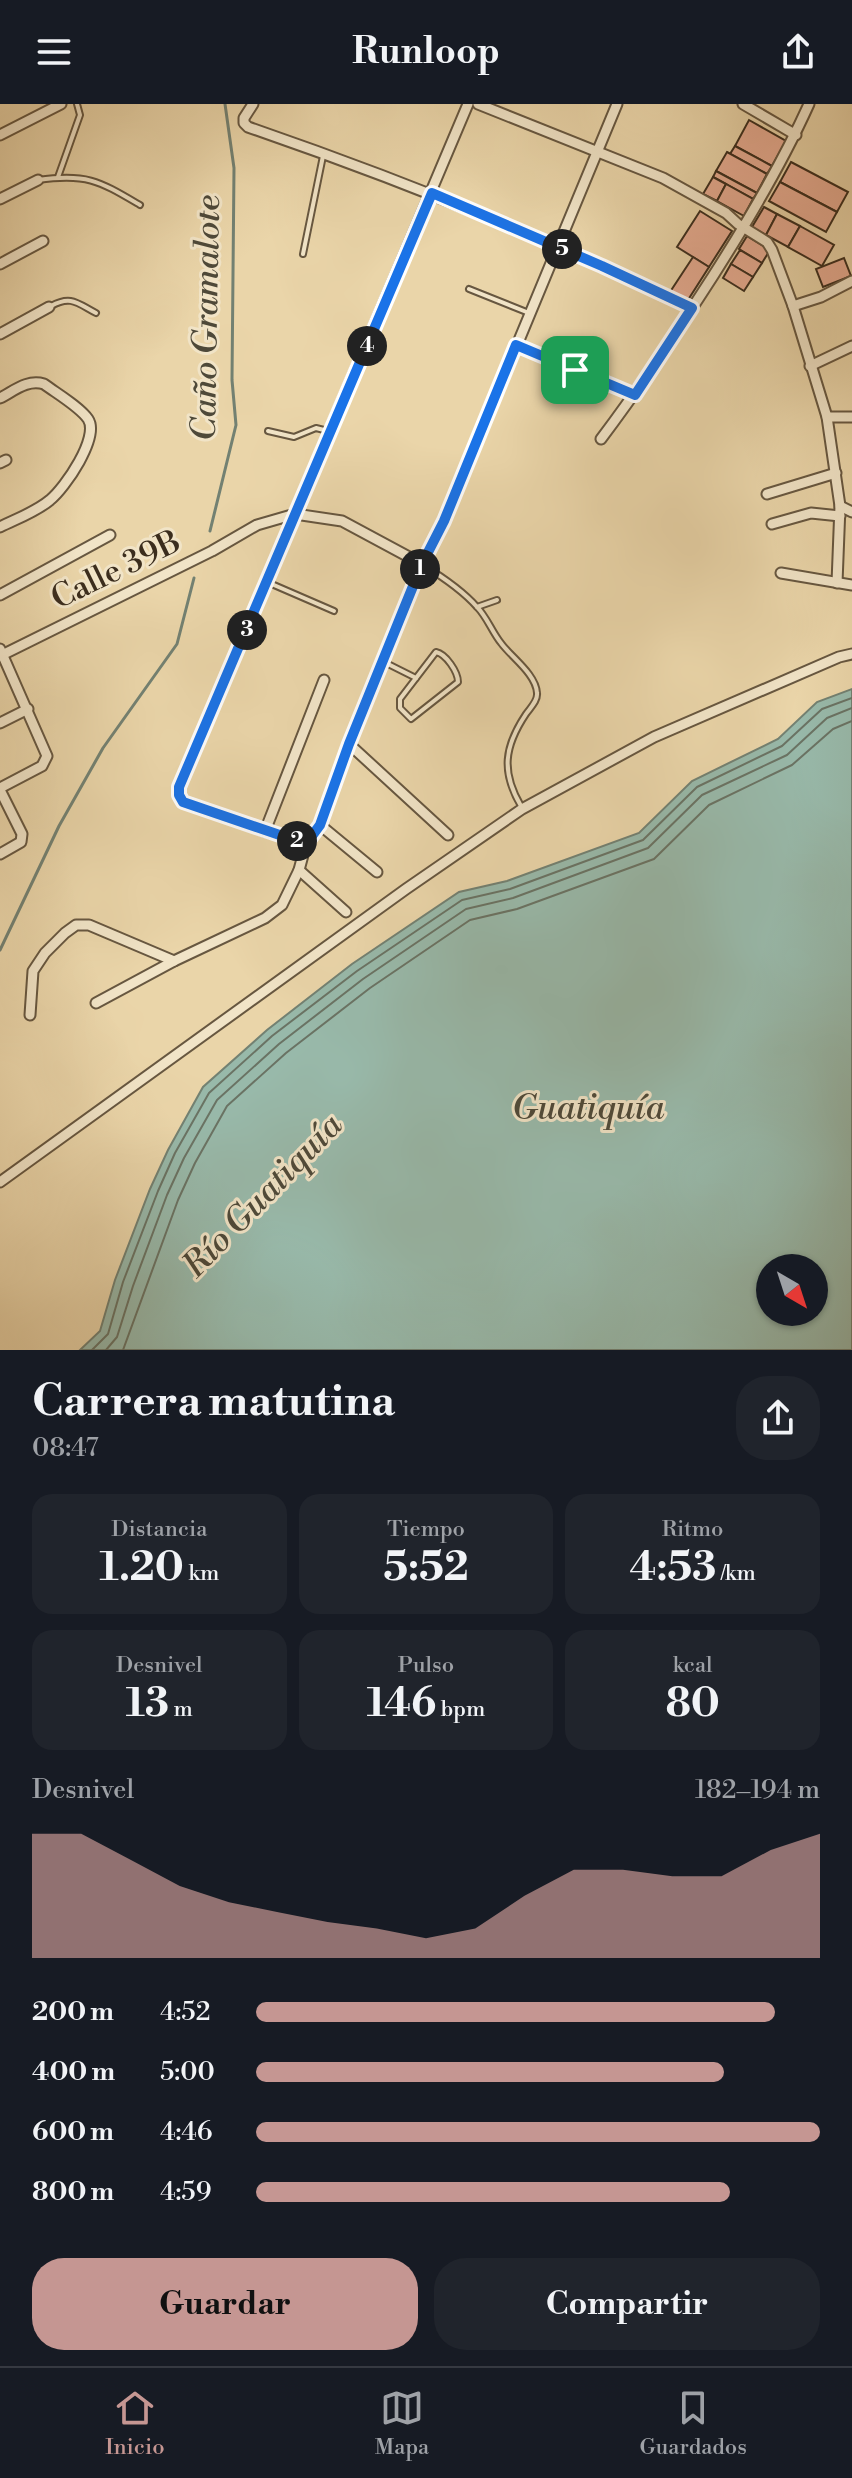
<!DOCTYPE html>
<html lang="es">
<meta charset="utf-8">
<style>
:root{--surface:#171b24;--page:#20242c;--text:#f1f3f6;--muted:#9ea1a6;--line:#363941;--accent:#c59692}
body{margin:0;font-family:"Libre Bodoni",serif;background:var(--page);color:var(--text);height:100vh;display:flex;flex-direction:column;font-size:30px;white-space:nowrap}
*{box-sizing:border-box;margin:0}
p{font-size:26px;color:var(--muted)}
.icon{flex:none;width:44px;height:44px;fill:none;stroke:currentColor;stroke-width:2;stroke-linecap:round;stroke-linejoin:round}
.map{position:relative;height:1246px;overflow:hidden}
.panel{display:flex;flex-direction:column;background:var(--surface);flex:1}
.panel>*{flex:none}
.needle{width:52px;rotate:141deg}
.buttons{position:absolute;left:756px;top:1150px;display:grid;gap:16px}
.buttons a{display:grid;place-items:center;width:72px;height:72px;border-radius:50%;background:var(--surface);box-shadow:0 2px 6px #0004;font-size:40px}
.pin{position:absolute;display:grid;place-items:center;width:68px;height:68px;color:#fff;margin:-34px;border-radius:16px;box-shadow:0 4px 12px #0006}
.km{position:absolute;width:40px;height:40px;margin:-20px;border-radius:50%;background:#222;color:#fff;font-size:22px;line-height:40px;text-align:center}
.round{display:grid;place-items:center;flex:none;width:84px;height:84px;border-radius:32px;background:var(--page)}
.summary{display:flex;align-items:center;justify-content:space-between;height:136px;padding:0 32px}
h1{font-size:44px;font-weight:700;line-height:60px}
.metrics{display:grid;grid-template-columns:repeat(3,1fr);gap:12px;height:136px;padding:8px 32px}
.metrics div{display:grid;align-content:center;border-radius:20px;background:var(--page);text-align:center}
.metrics b{font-size:40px;font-weight:700}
.metrics small{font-size:22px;font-weight:400}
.metrics p{font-size:22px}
.chart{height:224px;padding:16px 32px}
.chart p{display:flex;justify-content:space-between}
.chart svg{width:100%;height:144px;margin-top:8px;fill:var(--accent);opacity:.7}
.action{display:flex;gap:16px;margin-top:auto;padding:16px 32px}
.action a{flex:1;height:92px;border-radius:32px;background:var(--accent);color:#111;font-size:32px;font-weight:700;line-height:92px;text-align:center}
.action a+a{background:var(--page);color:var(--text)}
ul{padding:0 32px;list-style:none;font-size:26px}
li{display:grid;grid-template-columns:128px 96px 1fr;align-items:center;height:60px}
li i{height:20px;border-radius:10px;background:var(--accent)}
header{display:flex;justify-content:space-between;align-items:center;height:104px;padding:0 32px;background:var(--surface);font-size:36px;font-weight:700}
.tab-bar{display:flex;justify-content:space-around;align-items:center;height:112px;border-top:2px solid var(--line);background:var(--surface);font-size:22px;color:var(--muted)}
.tab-bar a{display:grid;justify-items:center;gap:4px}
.tab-bar .on{color:var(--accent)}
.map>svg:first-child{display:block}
.water{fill:#98b9aa;stroke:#738172;stroke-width:2;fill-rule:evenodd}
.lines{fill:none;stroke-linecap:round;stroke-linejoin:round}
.shore{stroke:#6a7364;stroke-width:2}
.stream{stroke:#738172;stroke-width:3}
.building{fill:#e7ac92;stroke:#3b2d1d;stroke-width:2}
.service-casing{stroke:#675740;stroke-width:8}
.minor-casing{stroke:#675740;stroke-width:13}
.service{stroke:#f1e4c7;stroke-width:4}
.minor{stroke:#f1e4c7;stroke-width:9}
.route-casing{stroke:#fff;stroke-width:16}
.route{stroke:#1a73e8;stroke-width:10}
.labels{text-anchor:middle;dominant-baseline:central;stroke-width:6;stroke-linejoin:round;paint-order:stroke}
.street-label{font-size:32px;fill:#3b2d1d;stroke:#f1e4c7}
.water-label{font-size:34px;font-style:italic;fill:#4e4939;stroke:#f1e4c7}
</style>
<header><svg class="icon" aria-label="menu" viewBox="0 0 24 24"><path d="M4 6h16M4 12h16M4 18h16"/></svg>Runloop<svg class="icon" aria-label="share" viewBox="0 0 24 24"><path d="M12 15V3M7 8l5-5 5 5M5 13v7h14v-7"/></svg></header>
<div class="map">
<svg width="852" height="1246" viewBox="0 0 852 1246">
<rect width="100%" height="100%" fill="#ead5a9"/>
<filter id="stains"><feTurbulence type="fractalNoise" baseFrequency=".0025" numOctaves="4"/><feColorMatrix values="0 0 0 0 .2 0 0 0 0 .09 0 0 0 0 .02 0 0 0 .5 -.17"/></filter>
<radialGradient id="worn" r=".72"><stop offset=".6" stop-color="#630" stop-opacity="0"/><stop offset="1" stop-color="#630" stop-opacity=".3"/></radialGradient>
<path class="water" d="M852,585V1246H80L100,1227L115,1176L150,1085L168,1046L203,983L267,926L352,860L459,788L507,777L639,729L692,677L778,635L817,598ZM770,1164H814V1208H770Z"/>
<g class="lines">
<g class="shore">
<polyline points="92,1246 108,1230 123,1178 158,1087 175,1049 209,989 272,932 357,867 462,796 510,785 643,736 697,683 782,642 822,605 852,594"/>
<polyline points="106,1246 117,1233 133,1182 167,1091 184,1054 217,996 279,940 363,875 466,805 513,794 648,744 702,691 787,651 827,614 852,604"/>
<polyline points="123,1246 178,1096 195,1059 227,1002 286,949 370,884 470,816 517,805 654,755 709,701 792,661 833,625 852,617"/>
</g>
<g class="stream">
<polyline points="210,427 236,321 232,276 234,64 225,0"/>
<polyline points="0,846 59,722 103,644 177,540 194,474"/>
</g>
</g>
<g class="building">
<polygon points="749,16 786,37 772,62 735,42"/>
<polygon points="735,42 772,62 767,70 730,50"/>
<polygon points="727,48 767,70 757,89 716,67"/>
<polygon points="791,58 848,88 837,108 780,78"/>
<polygon points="716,67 757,89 753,95 713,73"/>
<polygon points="713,73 726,80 717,97 703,90"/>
<polygon points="780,78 837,108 826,128 769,97"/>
<polygon points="726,80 753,95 744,112 717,97"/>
<polygon points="764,103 777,110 766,131 752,123"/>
<polygon points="700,107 732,127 709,163 677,143"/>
<polygon points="777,110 800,122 788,143 766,131"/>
<polygon points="800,122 834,141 822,162 788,143"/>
<polygon points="747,132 770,146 762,159 739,145"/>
<polygon points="740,146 762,159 753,173 731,160"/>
<polygon points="693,153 709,163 686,199 670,188"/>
<polygon points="844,154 851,172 823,183 816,165"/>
<polygon points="731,160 753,173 744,187 723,174"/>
</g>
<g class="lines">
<g class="service-casing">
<g id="service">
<polyline points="58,73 80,11 77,0"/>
<path d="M38,76C87,69 99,77 140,101"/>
<polyline points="303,150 323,52"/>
<polyline points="469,185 529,209"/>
<path d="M51,202C71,191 77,199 96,209"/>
<polyline points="268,327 294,333 316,324 328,327"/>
<path d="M423,461C441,472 463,487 477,503C487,513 492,528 501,539C511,553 536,570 537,589C538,597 530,604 526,610C504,643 501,668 521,702"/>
<polyline points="267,478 334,507"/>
<polyline points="477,503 497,496"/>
<path d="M436,548C446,550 458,568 458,578L411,615L400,604V595Z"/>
<polyline points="382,557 416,574"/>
</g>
</g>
<g class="minor-casing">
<g id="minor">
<path d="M253,0L244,14V19L248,23C399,75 548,135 692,204"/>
<polyline points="478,0 663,74 726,109 738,120 767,138 772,146 793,202 827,313 840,402 837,479"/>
<polyline points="743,0 796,31"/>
<polyline points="0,31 61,0"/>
<polyline points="0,95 38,76"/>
<polyline points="0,160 43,137"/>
<polyline points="793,202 821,193 852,177"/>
<polyline points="0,230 49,203"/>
<polyline points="516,241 635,291"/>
<polyline points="810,262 852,242"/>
<path d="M0,294C14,287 27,275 44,280C56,289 80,303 88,315C100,333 65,384 50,396C36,408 16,415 0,423"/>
<polyline points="827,313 852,313"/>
<path d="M601,335C641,282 677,228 713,172C748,117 782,60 809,0"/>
<polyline points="0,359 6,356"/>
<polyline points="767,390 836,369"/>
<polyline points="840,402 852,408"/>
<polyline points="772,420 811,409 840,412"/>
<polyline points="781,469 852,481"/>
<polyline points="0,491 110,431"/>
<polyline points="0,545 47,652 42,662 0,684"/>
<polyline points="0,552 212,447 257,421 295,410 342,417 422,460"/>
<polyline points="0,619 28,605"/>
<polyline points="349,640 448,731"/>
<polyline points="0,686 22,730 21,738 0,750"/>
<polyline points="320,721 377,768"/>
<polyline points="265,727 183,698 179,691 179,683 468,0"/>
<polyline points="306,740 265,727 324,576"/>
<polyline points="299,766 346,808"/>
<polyline points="96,899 174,857 265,814 282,801 299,766 306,740 320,721 349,640 382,557 422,460 444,417 617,0"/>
<polyline points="30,911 33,867 45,849 65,829 76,821 89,821 174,857"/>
<polyline points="0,1078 406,785 522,705 654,633 839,553 852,550"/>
</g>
</g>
<use href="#service" class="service"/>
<use href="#minor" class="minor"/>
</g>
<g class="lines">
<g class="route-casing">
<polygon id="route" points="432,89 602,162 692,204 635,291 516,241 444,417 422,460 349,640 320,721 306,740 183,698 179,691 179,683"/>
</g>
<use href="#route" class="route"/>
</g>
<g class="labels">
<g class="street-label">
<text transform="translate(116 466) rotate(-26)">Calle 39B</text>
</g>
<g class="water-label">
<text transform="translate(207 214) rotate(-89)">Caño Gramalote</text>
<text x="588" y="1005">Guatiquía</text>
<text transform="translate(263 1092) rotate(-46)">Río Guatiquía</text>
</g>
</g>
<rect width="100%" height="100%" filter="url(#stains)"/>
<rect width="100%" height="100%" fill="url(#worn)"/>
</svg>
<div class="buttons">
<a><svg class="needle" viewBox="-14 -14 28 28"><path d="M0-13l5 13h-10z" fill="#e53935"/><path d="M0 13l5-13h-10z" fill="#9ea1a6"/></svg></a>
</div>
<div class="pin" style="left:575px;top:266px;background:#1e9e55"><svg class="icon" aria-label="arrive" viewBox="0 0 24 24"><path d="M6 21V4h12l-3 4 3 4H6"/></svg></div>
<b class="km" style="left:420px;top:465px">1</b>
<b class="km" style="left:297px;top:737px">2</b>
<b class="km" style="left:247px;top:526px">3</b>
<b class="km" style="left:367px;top:242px">4</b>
<b class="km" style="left:562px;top:145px">5</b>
</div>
<section class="panel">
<div class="summary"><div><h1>Carrera matutina</h1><p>08:47</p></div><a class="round"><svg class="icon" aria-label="share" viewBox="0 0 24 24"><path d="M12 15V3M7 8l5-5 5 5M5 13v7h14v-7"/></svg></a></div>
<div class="metrics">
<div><p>Distancia</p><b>1.20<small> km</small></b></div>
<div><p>Tiempo</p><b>5:52</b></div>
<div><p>Ritmo</p><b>4:53<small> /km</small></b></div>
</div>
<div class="metrics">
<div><p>Desnivel</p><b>13<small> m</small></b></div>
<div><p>Pulso</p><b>146<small> bpm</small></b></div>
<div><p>kcal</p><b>80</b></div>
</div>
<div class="chart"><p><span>Desnivel</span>182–194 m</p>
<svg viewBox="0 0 160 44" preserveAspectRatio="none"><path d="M0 44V6L10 6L20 14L30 22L40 27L50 30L60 33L70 35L80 38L90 35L100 25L110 17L120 17L130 19L140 19L150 11L160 6V44z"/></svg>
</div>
<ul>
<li><b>200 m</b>4:52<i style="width:92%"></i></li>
<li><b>400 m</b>5:00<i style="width:83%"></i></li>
<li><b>600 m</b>4:46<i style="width:100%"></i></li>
<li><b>800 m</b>4:59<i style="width:84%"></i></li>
</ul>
<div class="action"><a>Guardar</a><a>Compartir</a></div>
</section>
<nav class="tab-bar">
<a class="on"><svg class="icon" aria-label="home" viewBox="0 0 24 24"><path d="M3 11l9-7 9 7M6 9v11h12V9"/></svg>Inicio</a>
<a><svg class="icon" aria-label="map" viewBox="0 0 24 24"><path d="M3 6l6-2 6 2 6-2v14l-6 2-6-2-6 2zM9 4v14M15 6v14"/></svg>Mapa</a>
<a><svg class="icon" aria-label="saved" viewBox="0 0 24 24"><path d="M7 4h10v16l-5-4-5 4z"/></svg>Guardados</a>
</nav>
